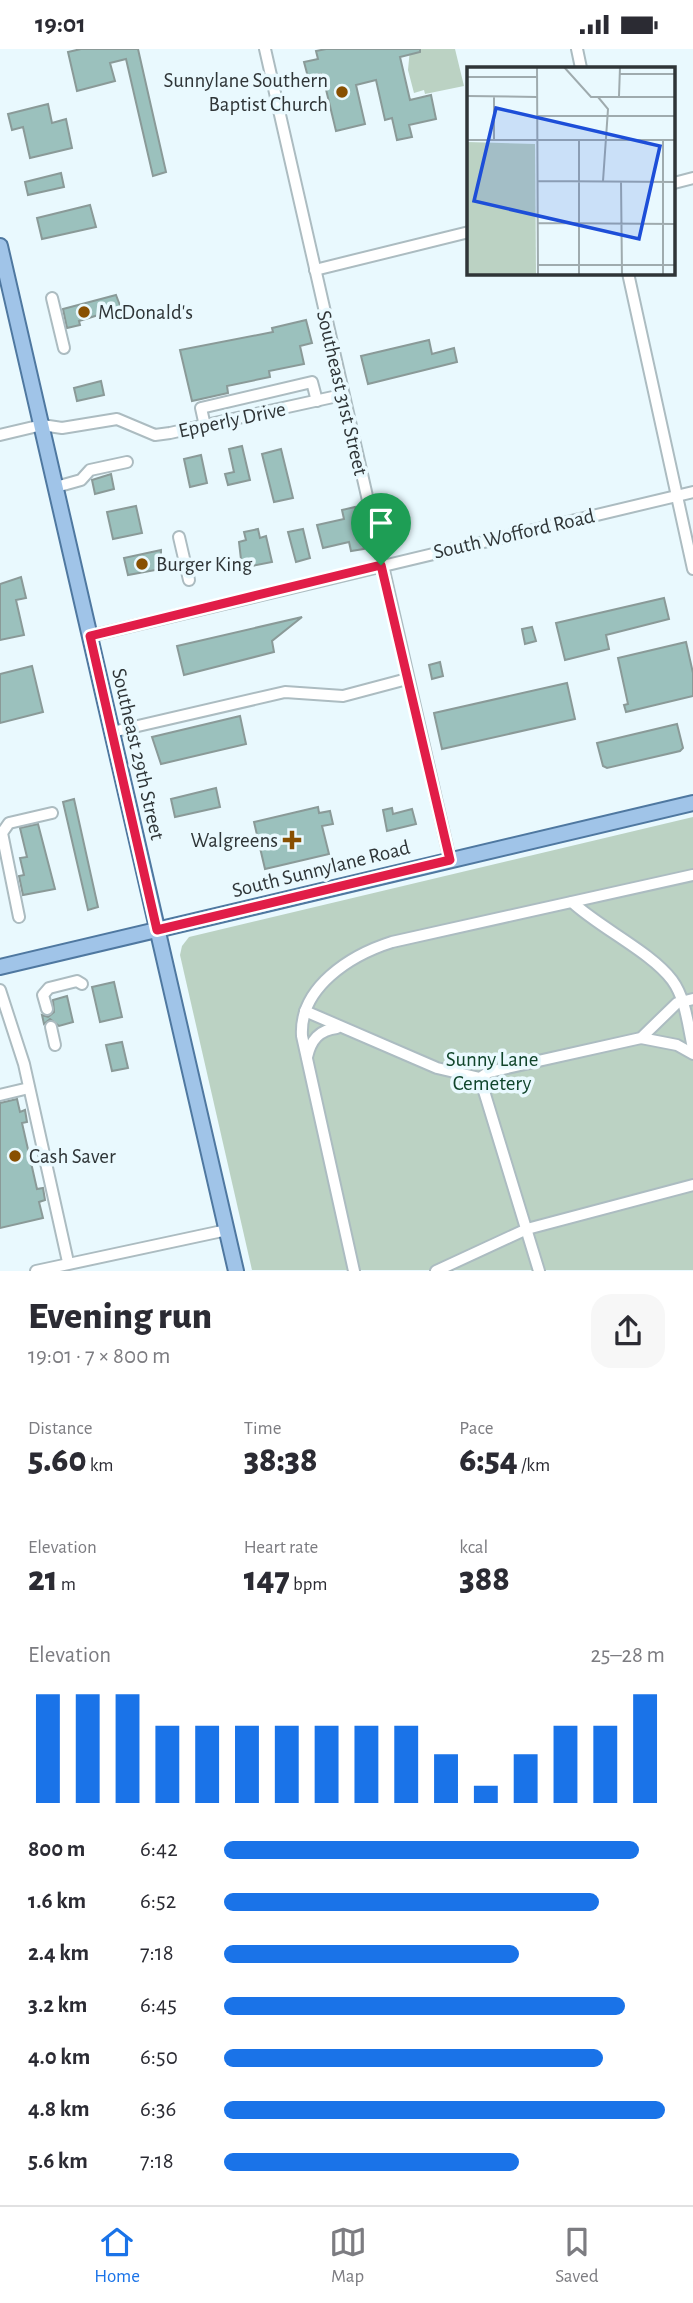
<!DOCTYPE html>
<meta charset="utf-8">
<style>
:root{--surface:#fff;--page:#f7f7f7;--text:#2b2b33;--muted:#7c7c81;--line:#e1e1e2;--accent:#1a73e8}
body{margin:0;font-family:"Alegreya Sans",sans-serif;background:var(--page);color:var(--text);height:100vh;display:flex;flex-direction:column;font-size:26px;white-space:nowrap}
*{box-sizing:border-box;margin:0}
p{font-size:23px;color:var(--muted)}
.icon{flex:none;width:38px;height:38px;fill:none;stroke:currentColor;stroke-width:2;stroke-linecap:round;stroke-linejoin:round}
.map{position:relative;height:1222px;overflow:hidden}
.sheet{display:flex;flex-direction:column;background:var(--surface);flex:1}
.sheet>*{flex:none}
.pin{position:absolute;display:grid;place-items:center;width:60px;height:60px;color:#fff;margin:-72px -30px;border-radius:50% 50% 50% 0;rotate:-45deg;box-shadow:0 0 7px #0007}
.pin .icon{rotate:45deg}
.round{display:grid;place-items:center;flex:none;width:74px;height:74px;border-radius:21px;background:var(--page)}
.headline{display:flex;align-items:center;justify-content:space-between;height:119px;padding:0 28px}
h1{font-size:38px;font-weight:800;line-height:52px}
.figures{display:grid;grid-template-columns:repeat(3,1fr);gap:10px;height:119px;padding:7px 28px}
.figures div{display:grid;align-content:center}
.figures b{font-size:35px;font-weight:800}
.figures small{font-size:19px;font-weight:400}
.figures p{font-size:19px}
.chart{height:196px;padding:14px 28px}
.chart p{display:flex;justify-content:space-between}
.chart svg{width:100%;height:126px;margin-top:7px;stroke:var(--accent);stroke-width:6}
ul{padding:0 28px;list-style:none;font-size:23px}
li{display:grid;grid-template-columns:112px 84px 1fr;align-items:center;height:52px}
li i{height:18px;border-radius:9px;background:var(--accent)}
.status{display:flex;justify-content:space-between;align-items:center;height:49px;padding:0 35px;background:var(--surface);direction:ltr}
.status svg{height:19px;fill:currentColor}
.menu{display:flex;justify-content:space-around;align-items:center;height:98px;border-top:2px solid var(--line);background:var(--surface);font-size:19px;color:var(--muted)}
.menu a{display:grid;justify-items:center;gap:4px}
.menu .selected{color:var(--accent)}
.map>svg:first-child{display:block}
.green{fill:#bbd2c3}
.building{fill:#9bc1bd;stroke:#8a9a98;stroke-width:2}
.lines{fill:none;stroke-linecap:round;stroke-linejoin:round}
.minor-casing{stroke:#acbcc1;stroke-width:14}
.major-casing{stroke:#4f78a0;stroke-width:18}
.minor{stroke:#fff;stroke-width:10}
.major{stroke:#a0c4e8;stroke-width:14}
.route-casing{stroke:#fff;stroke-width:14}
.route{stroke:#e11d48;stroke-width:9}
.poi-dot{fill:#885001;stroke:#e9f9fe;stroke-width:2.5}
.labels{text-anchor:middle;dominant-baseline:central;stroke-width:7;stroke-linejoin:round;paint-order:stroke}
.poi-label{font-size:21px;fill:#2f3537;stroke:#e9f9fe;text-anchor:start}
.street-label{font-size:21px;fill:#2f3537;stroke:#e9f9fe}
.park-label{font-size:21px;fill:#10452b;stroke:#e9f9fe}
.inset-road{fill:none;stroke:#9fabae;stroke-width:2}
.view{fill:#1d4ed8;fill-opacity:0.15;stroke:#1d4ed8;stroke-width:3.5}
.inset-edge{fill:none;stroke:#2f3537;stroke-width:3.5}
</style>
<div class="status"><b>19:01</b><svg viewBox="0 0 49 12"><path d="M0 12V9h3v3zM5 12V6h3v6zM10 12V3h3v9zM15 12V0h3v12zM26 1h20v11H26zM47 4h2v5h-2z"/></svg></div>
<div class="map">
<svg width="693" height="1222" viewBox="0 0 693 1222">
<rect width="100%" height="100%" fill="#e9f9fe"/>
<g class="green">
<polygon points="410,0 455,0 464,37 425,45 424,41 414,44 408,21"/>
<polygon points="693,768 693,1221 252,1221 180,906 182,897 189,888"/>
</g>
<g class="building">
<polygon points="81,0 138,0 166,123 153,127 126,10 110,14 115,32 77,42 68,3"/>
<polygon points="326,0 420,0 420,3 400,8 410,51 431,46 436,70 409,76 412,88 397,91 392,69 385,71 376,31 356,36 365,75 336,82 323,28 321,25 308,28 304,13 318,10 316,2"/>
<polygon points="48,55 52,74 66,70 72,99 30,109 23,78 12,81 8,65"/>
<polygon points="61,124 64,138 28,146 25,133"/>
<polygon points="90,156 96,178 42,190 37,169"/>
<polygon points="116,246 121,259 79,272 80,276 67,279 63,260"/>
<polygon points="306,271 312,294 300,297 304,315 269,322 270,328 227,337 228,344 192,352 180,301 273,283 272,279"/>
<polygon points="429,291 432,305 454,299 457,313 368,335 361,307"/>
<polygon points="101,332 104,346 77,352 74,339"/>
<polygon points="242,397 250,431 228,436 225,425 234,423 229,400"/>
<polygon points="281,400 293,449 274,453 262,405"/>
<polygon points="201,406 207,434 190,438 184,410"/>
<polygon points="111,425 114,440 95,445 92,431"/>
<polygon points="136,457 142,484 113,490 107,463"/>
<polygon points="355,458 364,500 351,502 349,493 323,499 317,476 344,470 342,461"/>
<polygon points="258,480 260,489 266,487 272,513 242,519 239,493 246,491 244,483"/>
<polygon points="303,480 310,509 296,513 288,483"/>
<polygon points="161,501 161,520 128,526 124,509"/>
<polygon points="21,528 26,549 16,551 24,586 0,591 0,535"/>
<polygon points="664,549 669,570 606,586 609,600 565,611 556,574"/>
<polygon points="302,568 272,592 274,603 184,626 177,597"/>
<polygon points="532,578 536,592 525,595 522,580"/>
<polygon points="686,593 693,624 693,647 626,663 624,656 628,655 618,609"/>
<polygon points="440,613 443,627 432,630 429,616"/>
<polygon points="32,617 43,663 0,674 0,625"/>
<polygon points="567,634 575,670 442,700 434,664"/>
<polygon points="240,667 246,695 161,715 152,688"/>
<polygon points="677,675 683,699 680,702 607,719 603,717 597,694"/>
<polygon points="216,739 220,758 175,768 171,750"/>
<polygon points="74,750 98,858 88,861 63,753"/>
<polygon points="318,758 319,764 330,762 333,775 322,777 329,805 265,820 254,773"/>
<polygon points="392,759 393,765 412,760 416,775 387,782 383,761"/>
<polygon points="38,775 55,840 23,846 19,827 24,826 20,809 27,808 20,779"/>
<polygon points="114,933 122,968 100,973 92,938"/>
<polygon points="67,947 73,973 59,977 50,970 44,975 42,966 48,968 54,963 53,951"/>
<polygon points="122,993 128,1019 112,1022 106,996"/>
<polygon points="17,1050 20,1063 25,1061 27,1073 22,1074 37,1140 43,1139 45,1151 39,1153 43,1169 0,1179 0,1054"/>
</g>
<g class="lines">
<g class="minor-casing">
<g id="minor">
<polyline points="265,0 450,811"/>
<polyline points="577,0 581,19"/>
<polyline points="674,134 693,129"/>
<polyline points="315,221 469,183"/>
<polyline points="628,224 693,520"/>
<polyline points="52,249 64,299"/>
<polyline points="205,377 201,359 312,333 317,352"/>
<polyline points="0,386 42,376 62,379 117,370 155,386 170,384 342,346"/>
<polyline points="56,438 81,431 90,421 127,413"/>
<polyline points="179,488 189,531"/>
<polyline points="90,587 693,443"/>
<polyline points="112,683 285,643 343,647 407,630"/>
<path d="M572,853C600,879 651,903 672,931C686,950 688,977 693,999"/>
<polyline points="19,868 2,784 9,774 52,764"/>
<polyline points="0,941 24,1015 68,1213"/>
<polyline points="47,960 43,946 49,939 77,932 82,935"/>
<polyline points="305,962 437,1019 480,1029 489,1023 641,989 677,954 693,950"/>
<polyline points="51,978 55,996"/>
<polyline points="641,989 677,996 693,1005"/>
<path d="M307,1008C311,991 319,981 337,979"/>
<polyline points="480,1029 539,1222"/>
<polyline points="0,1046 29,1039"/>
<polyline points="36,1222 227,1181"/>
<path d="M354,1222L302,987C299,938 351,906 392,893L693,826"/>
<polyline points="436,1222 527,1180 693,1136"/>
</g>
</g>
<g class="major-casing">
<g id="major">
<polyline points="0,197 236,1222"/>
<polyline points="0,918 693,754"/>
</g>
</g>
<use href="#minor" class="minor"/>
<use href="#major" class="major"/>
</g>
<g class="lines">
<g class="route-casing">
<polygon id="route" points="381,516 450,811 157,881 90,587"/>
</g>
<use href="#route" class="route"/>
</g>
<g class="poi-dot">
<circle cx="342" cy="43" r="7"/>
<circle cx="84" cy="263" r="7"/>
<circle cx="142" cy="515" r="7"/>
<path d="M288.5 780.5h7v7h7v7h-7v7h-7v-7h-7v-7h7z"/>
<circle cx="15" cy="1107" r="7"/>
</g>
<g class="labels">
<g class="poi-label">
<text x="328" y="31" text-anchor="end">Sunnylane Southern<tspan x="328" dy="24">Baptist Church</tspan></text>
<text x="98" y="263">McDonald's</text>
<text x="156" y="515">Burger King</text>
<text x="278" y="791" text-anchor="end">Walgreens</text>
<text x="29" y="1107">Cash Saver</text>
</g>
<g class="street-label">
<text transform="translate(342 344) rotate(77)">Southeast 31st Street</text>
<text transform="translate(232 371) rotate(-12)">Epperly Drive</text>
<text transform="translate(514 485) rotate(-13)">South Wofford Road</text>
<text transform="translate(138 705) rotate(77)">Southeast 29th Street</text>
<text transform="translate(321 820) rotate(-14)">South Sunnylane Road</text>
</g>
<g class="park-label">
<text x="492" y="1010">Sunny Lane<tspan x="492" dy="24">Cemetery</tspan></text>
</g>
</g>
<g transform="translate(467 18)">
<rect width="208" height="208" fill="#e9f9fe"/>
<path d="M0,75L68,77L69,208H0Z" fill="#bbd2c3"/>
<path class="inset-road" d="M70,0L71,208M97,0L124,30H209M153,7H209M0,10H70M0,29L70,30M152,29L153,0M131,30L141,42L136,114M70,49H209M0,73H209M27,73V30M112,73V208M70,114L209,115M154,114L155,208M70,156L209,157M70,198H209M196,208V73"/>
<path class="view" d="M29,41L193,79L172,172L7,134Z"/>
<rect width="208" height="208" class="inset-edge"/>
</g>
</svg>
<div class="pin" style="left:381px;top:516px;background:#1e9e55"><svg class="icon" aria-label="arrive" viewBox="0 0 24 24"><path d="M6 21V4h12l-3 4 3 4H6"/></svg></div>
</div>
<section class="sheet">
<div class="headline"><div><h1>Evening run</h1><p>19:01 · 7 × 800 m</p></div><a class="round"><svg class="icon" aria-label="share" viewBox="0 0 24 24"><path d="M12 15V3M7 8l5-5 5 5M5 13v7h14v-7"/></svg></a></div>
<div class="figures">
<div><p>Distance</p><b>5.60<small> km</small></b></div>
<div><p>Time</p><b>38:38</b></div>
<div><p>Pace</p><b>6:54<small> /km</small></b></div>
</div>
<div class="figures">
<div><p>Elevation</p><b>21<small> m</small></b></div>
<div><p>Heart rate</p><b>147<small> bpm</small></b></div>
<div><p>kcal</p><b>388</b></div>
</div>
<div class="chart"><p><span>Elevation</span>25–28 m</p>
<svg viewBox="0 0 160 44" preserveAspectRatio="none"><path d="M5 44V6M15 44V6M25 44V6M35 44V17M45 44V17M55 44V17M65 44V17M75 44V17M85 44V17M95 44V17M105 44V27M115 44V38M125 44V27M135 44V17M145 44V17M155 44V6"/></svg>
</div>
<ul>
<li><b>800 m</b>6:42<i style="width:94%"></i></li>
<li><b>1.6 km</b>6:52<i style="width:85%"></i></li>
<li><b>2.4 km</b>7:18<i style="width:67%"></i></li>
<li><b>3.2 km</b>6:45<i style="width:91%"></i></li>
<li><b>4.0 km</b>6:50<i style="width:86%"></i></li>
<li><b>4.8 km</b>6:36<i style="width:100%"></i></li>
<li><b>5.6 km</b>7:18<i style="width:67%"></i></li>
</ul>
</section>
<nav class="menu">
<a class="selected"><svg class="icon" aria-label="home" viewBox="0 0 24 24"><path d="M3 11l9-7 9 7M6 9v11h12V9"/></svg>Home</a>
<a><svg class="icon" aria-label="map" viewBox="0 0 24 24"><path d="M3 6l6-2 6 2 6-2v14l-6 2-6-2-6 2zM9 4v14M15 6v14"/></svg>Map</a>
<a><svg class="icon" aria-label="saved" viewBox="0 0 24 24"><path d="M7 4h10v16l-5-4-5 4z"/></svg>Saved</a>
</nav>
